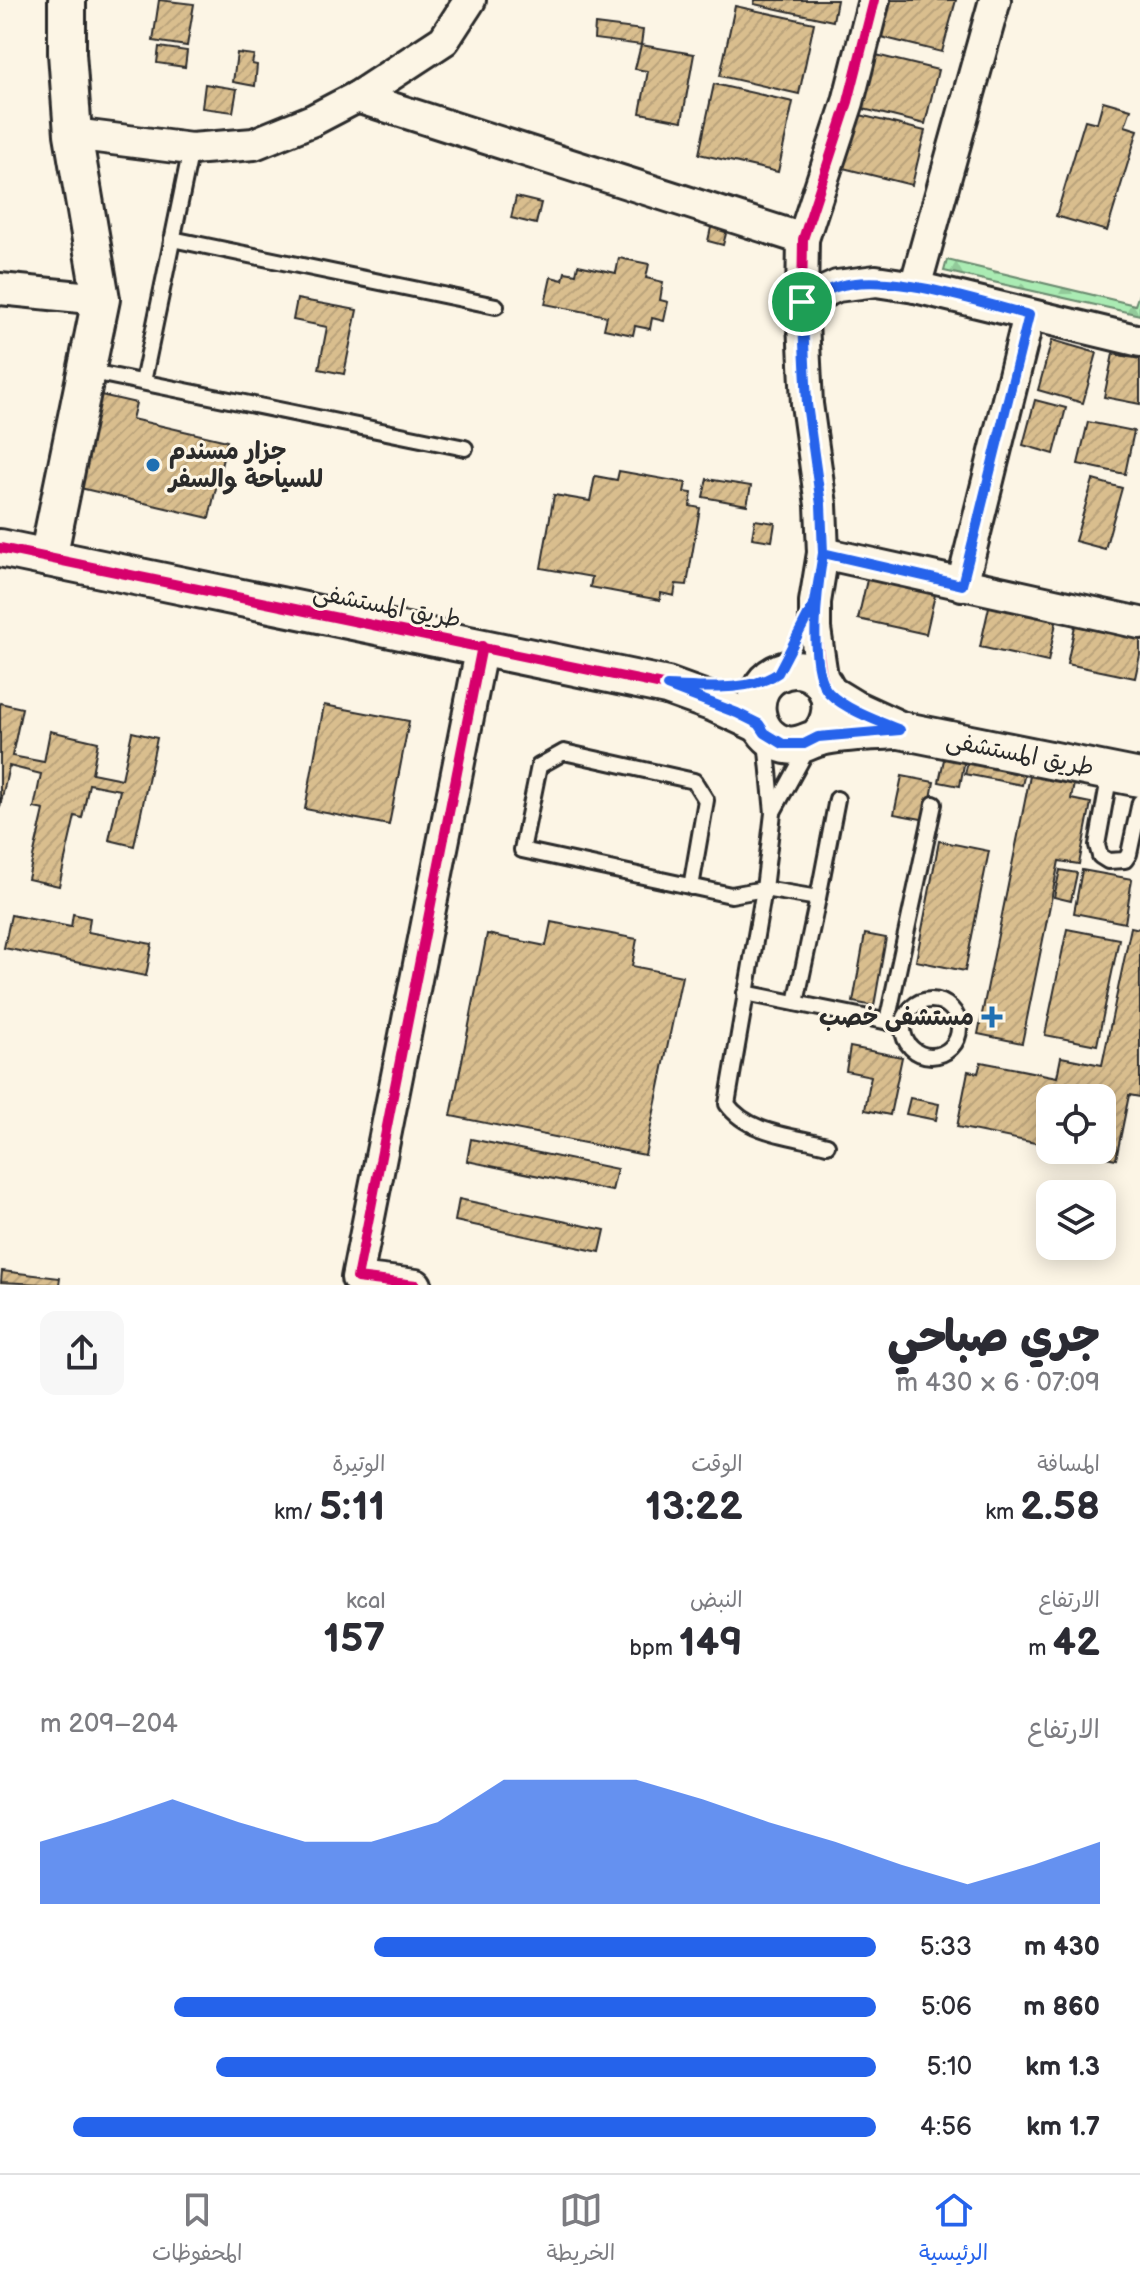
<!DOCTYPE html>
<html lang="ar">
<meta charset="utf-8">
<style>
:root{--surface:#fff;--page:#f7f7f7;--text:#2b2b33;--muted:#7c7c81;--line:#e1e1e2;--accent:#2563eb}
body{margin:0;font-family:"Balsamiq Sans","Playpen Sans Arabic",sans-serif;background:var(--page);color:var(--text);direction:rtl;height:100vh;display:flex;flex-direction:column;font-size:30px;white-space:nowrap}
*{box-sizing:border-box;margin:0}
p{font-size:26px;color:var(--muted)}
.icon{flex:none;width:44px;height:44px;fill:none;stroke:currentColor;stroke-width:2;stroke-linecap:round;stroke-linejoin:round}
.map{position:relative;height:1285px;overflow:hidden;direction:ltr}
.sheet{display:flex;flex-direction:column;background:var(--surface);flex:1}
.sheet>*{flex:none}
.buttons{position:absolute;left:1036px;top:1084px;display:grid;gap:16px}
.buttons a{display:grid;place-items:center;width:80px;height:80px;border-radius:16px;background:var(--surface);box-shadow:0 4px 20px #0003;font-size:40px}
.pin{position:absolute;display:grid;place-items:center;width:68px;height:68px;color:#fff;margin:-34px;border:4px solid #fff;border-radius:50%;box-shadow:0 2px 8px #0007}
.round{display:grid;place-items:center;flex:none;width:84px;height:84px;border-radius:16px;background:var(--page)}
.headline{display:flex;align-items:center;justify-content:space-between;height:136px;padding:0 40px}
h1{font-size:44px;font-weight:800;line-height:60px}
.metrics{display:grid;grid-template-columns:repeat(3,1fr);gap:12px;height:136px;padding:8px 40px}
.metrics div{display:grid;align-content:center}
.metrics b{font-size:40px;font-weight:800}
.metrics small{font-size:22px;font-weight:400}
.metrics p{font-size:22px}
.chart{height:224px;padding:16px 40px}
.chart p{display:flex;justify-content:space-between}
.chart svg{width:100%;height:144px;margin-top:8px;fill:var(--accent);opacity:.7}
ul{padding:0 40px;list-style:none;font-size:26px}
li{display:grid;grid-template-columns:128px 96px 1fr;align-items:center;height:60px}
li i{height:20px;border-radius:10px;background:var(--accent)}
.tabs{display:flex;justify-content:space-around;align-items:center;height:112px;border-top:2px solid var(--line);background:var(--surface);font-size:22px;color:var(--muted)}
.tabs a{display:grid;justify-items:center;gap:4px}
.tabs .active{color:var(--accent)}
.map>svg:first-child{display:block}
.forest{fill:url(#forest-firs);stroke:#6a8b6f;stroke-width:2}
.building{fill:url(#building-hatch);stroke:#2b2b2b;stroke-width:2}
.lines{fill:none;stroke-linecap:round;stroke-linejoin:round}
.service-casing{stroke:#2b2b2b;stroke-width:20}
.minor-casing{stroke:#2b2b2b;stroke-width:36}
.tertiary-casing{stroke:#2b2b2b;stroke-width:42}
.service{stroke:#fcf5e5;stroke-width:14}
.minor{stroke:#fcf5e5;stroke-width:30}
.tertiary{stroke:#fcf5e5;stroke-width:36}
.cycleway-casing{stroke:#fcf5e5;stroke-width:15}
.cycleway{stroke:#d6006c;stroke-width:10}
.route-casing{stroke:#fff;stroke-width:16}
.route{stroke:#2563eb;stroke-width:10}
.poi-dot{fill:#1f6fb2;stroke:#fcf5e5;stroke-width:3}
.labels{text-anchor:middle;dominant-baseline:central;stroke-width:6;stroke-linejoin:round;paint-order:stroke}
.poi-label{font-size:24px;font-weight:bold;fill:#2b2b2b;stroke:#fcf5e5;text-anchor:start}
.street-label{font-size:24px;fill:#2b2b2b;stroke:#fcf5e5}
</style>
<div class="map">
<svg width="1140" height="1285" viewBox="0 0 1140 1285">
<defs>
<pattern id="forest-firs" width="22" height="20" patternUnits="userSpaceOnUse" patternTransform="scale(2)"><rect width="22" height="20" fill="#aaebb3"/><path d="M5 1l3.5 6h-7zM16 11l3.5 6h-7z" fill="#92ca9a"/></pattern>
<pattern id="building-hatch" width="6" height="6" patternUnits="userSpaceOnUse" patternTransform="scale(2)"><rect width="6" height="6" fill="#d9be8e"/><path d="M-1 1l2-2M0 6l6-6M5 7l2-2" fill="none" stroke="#baa37b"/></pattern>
</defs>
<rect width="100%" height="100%" fill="#fcf5e5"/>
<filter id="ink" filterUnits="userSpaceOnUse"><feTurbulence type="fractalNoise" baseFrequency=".0125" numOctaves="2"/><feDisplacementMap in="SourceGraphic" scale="16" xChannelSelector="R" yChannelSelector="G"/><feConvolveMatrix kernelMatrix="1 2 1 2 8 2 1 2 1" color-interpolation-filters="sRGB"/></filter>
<g filter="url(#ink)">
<polygon class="forest" points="947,260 1135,305 1140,291 1140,315 944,271"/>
<g class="building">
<polygon points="159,0 194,4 187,46 153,41"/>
<polygon points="755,0 837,0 833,21 754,4"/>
<polygon points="882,0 956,0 942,52 873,35"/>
<polygon points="735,6 814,23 799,94 720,76"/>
<polygon points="595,24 643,30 641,45 594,39"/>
<polygon points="641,45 694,54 682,121 640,113 648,71 635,69"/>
<polygon points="159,47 187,51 185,67 157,63"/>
<polygon points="237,53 254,55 252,64 257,65 255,86 233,82"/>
<polygon points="868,53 938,70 925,124 855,107"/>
<polygon points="205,84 237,89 233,112 202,108"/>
<polygon points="714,84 793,102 778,172 699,154"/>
<polygon points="1103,101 1131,109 1125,126 1138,130 1107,231 1056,216 1085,120 1097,123"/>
<polygon points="856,114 925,131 912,185 843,168"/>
<polygon points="516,197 541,203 536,224 511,218"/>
<polygon points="712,223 728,226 723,245 708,241"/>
<polygon points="619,258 649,264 646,278 663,282 660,300 668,302 664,321 652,318 650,329 635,326 633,335 604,329 607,316 545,304 551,277 563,280 565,272 576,274 578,265 616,273"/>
<polygon points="297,299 357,310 344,374 319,369 327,327 293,320"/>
<polygon points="1052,340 1097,353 1083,403 1038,390"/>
<polygon points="1113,354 1140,359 1140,404 1104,397"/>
<polygon points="101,395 136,403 132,419 227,441 209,518 80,488"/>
<polygon points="1035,400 1066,408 1054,454 1023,445"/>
<polygon points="1088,422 1134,431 1125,474 1078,464"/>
<polygon points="619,471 686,483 684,492 692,493 690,506 700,508 687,585 676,584 674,596 661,593 660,600 590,587 592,577 541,568 554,495 590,501 595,476 617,480"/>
<polygon points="707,479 751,486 747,505 703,497"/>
<polygon points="1093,480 1122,488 1105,549 1075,541"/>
<polygon points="755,520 775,523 772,541 752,538"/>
<polygon points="869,571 937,586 926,634 858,619"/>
<polygon points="991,598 1058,613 1048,662 980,647"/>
<polygon points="1077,616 1140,629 1140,655 1135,678 1067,664"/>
<polygon points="0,703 22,708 12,756 44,762 50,731 98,742 92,773 122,779 132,732 157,738 134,846 109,840 120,790 89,784 82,818 75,816 59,886 28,879 44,810 34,808 41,774 9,766 0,807"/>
<polygon points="324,705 409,721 389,825 305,809"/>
<polygon points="945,755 965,759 960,786 939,782"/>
<polygon points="969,758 1026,769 1022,785 965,774"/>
<polygon points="1031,771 1075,779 1071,799 1091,803 1079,864 1059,861 1022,1043 978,1034"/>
<polygon points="902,776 934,782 927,820 894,814"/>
<polygon points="939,841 989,851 965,971 916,961"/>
<polygon points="1060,870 1077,873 1071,901 1054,897"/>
<polygon points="1082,870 1132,879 1125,923 1074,913"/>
<polygon points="73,914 90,918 88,932 152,944 146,976 4,948 11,915 71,927"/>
<polygon points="551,922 637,939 632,966 682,976 645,1155 451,1116 487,934 546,946"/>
<polygon points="1131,927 1140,929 1140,1097 1129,1095 1116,1159 1070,1150 1102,1150 1102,1098 1050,1098 1050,1146 957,1127 968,1071 978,1073 981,1062 1057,1077 1061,1057 1102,1065"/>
<polygon points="1067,929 1119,939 1097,1045 1045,1035"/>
<polygon points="865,934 886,938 874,1006 853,1002"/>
<polygon points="850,1047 902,1057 890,1115 865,1110 871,1076 846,1071"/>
<polygon points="910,1098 939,1104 936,1120 906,1114"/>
<polygon points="471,1139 617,1169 612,1191 467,1161"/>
<polygon points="459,1199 605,1230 600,1252 455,1221"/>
<polygon points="2,1271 60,1278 59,1285 1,1282"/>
</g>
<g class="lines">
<g class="service-casing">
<g id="service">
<polyline points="172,239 496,306"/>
<polyline points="87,371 465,448"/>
<polyline points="143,382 191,149"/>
<path d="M766,740L773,813L764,889L727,1104C748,1134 794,1136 827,1145"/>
<polyline points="1110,773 1097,845 1100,856 1108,861 1125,860 1129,854 1140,802"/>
<polyline points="773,812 807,750"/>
<polyline points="691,887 706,800 694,781 564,752 539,766 522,850 731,895 764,889 818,898 837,799"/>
<polyline points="745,993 894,1023"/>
<circle cx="931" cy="1028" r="28"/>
<polyline points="796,1003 818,898"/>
<polyline points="887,1022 934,804"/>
</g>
</g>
<g class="minor-casing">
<g id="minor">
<polyline points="357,97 803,239"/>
<polyline points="73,134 191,149 254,144 313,120 357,97 444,40 470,0"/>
<polyline points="915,287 995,0"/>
<polyline points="0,289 101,299"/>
<polyline points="802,302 837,286 876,281 915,287 1140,341"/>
<polyline points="823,553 1140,623"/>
<polyline points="962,585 1029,315"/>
<polyline points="823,683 815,629 815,602 823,553 821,505 807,404 802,302 803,239 848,102 874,0"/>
<polyline points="416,1285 357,1278 482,646"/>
</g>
</g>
<g class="tertiary-casing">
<g id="tertiary">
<polyline points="0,548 667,686 714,703 759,724"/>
<polyline points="48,558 101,299 73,134 67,53 67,0"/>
<polyline points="829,694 852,708 900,730 1140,778"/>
<path d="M818,737C849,704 817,653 776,674C746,690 752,737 786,745C800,748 808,740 821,737C844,731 871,732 895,730"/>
</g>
</g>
<use href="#service" class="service"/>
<use href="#minor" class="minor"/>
<use href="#tertiary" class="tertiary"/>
<g class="cycleway-casing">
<g id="cycleway">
<polyline points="0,548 667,686 714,703 759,724"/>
<polyline points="823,683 815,629 815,602 823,553 821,505 807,404 802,302 803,239 848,102 874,0"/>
<polyline points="416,1285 357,1278 482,646"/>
</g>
</g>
<use href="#cycleway" class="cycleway"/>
</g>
</g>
<g class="lines" filter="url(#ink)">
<g class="route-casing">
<path id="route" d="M802,302L807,404L821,505L823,553L815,602L778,673C749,693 701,687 667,686L737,713L759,724L765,733L783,744H804L818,737L900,730C880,722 844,709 829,693C806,669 818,584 823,553L962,585L1029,315C977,302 886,270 836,287C824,291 813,297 802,302"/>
</g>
<use href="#route" class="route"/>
</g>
<g class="poi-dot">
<circle cx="153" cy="465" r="8"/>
<path d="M988 1005h8v8h8v8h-8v8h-8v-8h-8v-8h8z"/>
</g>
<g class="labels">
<g class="poi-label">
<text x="169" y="451">جزار مسندم<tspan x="169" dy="28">للسياحة والسفر</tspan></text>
<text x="974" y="1017" text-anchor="end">مستشفى خصب</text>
</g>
<g class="street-label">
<text transform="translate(387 606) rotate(11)">طريق المستشفى</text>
<text transform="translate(1020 754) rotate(11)">طريق المستشفى</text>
</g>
</g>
</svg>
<div class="buttons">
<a><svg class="icon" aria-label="locate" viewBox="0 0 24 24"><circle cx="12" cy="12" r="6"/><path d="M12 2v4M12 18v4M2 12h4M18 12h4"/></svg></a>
<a><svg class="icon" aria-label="layers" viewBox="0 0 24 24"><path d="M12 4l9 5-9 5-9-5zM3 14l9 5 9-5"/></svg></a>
</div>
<div class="pin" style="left:802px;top:302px;background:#1e9e55"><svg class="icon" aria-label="arrive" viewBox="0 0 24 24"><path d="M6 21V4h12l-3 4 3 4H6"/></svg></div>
</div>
<section class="sheet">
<div class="headline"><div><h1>جري صباحي</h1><p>07:09 · 6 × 430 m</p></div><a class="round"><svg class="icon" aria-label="share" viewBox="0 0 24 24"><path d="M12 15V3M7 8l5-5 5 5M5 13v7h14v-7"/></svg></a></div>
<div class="metrics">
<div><p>المسافة</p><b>2.58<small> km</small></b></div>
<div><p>الوقت</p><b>13:22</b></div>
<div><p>الوتيرة</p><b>5:11<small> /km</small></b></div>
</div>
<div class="metrics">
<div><p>الارتفاع</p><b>42<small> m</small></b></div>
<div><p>النبض</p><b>149<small> bpm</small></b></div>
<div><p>kcal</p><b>157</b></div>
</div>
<div class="chart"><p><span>الارتفاع</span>204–209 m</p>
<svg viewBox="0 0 160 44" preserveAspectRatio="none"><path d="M0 44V25L10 19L20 12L30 19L40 25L50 25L60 19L70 6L80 6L90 6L100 12L110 19L120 25L130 32L140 38L150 32L160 25V44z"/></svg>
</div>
<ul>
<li><b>430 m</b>5:33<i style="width:60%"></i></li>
<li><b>860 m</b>5:06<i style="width:84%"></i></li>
<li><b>1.3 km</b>5:10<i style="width:79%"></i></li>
<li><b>1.7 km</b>4:56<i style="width:96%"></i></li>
</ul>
</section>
<nav class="tabs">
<a class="active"><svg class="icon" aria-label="home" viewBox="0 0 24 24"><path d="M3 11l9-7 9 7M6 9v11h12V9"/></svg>الرئيسية</a>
<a><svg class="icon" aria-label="map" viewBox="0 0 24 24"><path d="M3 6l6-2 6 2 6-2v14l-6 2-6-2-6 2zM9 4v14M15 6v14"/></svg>الخريطة</a>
<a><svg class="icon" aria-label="saved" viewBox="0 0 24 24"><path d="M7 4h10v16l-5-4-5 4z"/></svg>المحفوظات</a>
</nav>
